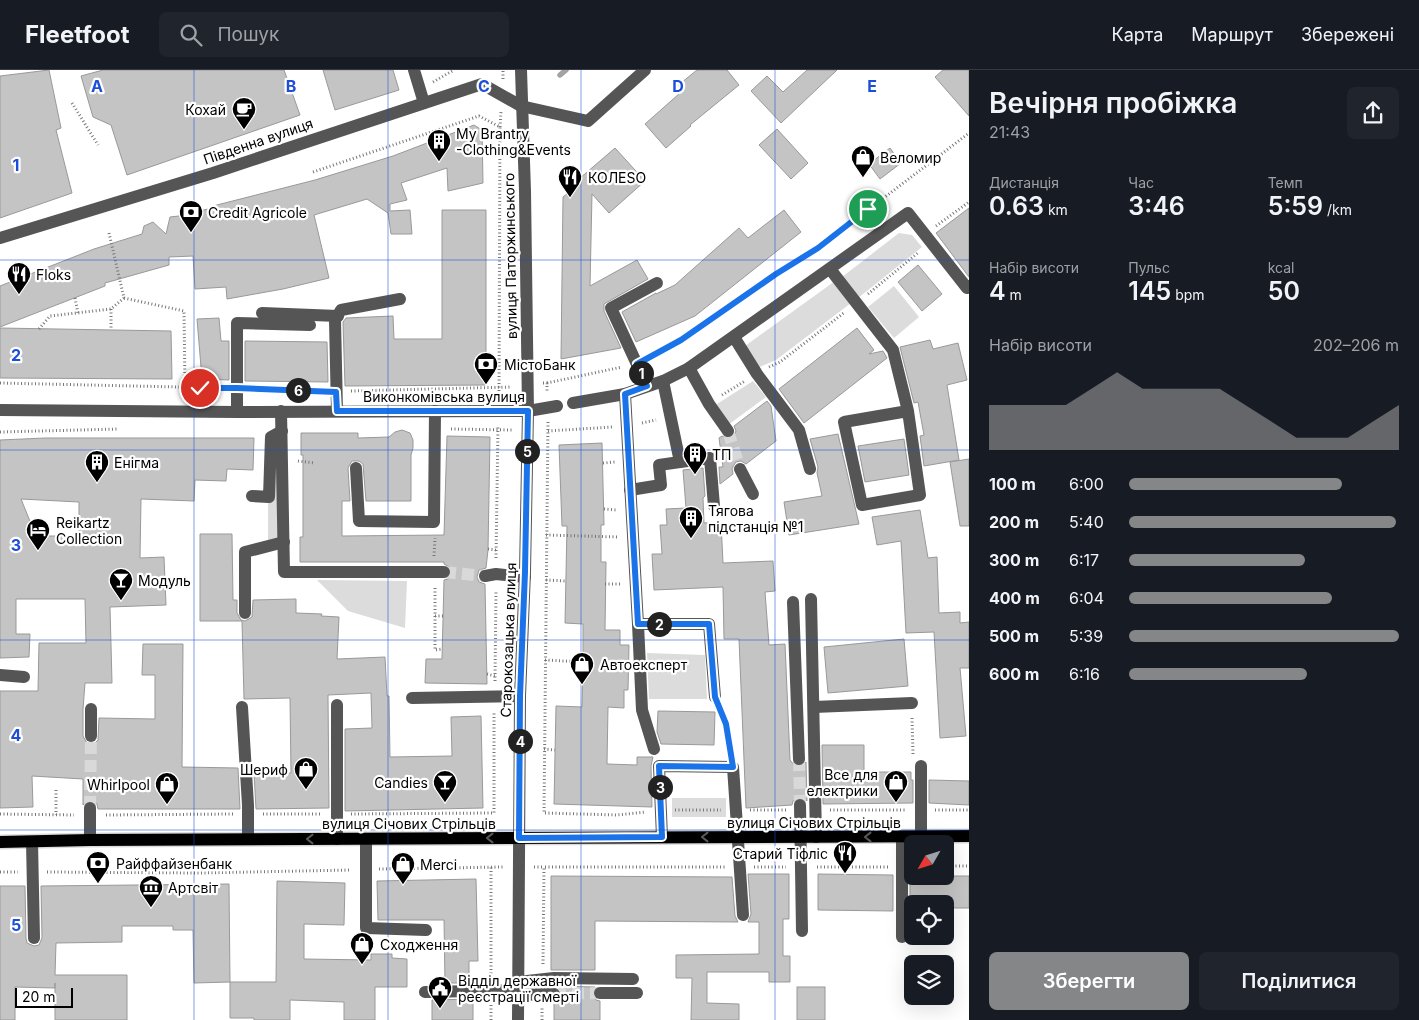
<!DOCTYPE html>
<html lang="uk">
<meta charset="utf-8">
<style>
:root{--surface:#171b24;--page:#20242c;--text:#f1f3f6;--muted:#9ea1a6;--line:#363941;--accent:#858687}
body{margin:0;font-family:Inter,sans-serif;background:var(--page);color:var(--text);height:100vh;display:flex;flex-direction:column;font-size:19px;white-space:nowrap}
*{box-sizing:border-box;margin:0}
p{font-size:16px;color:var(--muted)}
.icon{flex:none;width:28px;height:28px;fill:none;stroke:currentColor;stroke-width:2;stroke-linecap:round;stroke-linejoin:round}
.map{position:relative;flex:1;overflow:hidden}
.side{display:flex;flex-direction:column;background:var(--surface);width:450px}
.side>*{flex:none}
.needle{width:32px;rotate:231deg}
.fabs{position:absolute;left:904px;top:765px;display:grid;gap:10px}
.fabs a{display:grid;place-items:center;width:50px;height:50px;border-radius:8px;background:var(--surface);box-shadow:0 5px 20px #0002;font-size:25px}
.scale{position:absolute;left:15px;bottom:12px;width:58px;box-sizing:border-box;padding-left:5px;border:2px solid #000;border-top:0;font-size:14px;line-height:18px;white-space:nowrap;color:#000;-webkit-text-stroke:4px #fff;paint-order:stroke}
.pin{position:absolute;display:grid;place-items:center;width:42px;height:42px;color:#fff;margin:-21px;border:2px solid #fff;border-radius:50%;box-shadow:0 1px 5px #0007}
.km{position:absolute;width:25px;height:25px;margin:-12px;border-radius:50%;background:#222;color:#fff;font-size:14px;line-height:25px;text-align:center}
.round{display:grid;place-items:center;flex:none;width:52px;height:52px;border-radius:8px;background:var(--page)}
.overview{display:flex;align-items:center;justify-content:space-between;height:85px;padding:0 20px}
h1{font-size:28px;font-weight:600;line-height:38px}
.stats{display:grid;grid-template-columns:repeat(3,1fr);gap:8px;height:85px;padding:5px 20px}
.stats div{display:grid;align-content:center}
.stats b{font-size:25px;font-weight:600}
.stats small{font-size:14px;font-weight:400}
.stats p{font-size:14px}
.chart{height:140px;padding:10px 20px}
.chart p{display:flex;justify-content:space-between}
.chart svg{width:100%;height:90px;margin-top:5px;fill:var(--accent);opacity:.7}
.primary-button{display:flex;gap:10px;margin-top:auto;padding:10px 20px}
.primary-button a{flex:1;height:58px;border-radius:8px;background:var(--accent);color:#fff;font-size:20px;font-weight:600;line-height:58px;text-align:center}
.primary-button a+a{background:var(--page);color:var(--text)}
ul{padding:0 20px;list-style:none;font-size:16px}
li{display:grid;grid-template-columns:80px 60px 1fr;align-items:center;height:38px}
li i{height:12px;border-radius:6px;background:var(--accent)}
header{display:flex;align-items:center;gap:30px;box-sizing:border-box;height:70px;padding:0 25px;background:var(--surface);border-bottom:1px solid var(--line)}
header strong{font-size:24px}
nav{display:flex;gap:28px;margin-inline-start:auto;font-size:18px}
.search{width:350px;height:45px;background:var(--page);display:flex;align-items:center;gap:12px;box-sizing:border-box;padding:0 18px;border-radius:8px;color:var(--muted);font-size:19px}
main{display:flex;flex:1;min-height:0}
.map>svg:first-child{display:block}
.green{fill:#dcdcdc}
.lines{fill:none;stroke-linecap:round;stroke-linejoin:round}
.stream{stroke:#a3a3a3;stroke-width:5.5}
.building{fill:#c4c4c4;stroke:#999;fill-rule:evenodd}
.minor-tunnel{stroke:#d9d9d9;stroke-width:12;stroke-dasharray:12 6;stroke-linecap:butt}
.major-casing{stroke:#dbdbdb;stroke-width:15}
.path{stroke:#777;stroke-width:3;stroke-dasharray:1 2.5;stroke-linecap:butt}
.minor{stroke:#555;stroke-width:12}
.major{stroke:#000;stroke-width:12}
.oneway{stroke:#595959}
.route-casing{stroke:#fff;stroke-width:10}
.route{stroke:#1a73e8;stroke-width:6}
.grid{fill:none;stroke:#1d4ed8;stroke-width:1;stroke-opacity:0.55}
.labels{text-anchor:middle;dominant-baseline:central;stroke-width:4.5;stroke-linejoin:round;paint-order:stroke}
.poi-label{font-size:14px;fill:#000;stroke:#fff;text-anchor:start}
.street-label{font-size:14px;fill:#000;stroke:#fff}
.grid-label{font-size:16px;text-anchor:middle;font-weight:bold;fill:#1d4ed8;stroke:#fff;stroke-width:4.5;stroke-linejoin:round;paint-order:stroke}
</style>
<header>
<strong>Fleetfoot</strong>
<div class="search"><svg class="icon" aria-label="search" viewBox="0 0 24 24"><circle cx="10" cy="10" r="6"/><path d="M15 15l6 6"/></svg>Пошук</div>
<nav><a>Карта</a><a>Маршрут</a><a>Збережені</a></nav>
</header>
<main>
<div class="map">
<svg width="969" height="950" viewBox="0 0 969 950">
<rect width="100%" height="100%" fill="#fff"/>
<g class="green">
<polygon points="899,163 912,165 922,177 858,228 842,207"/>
<polygon points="835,211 851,233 776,290 757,298 745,276"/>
<polygon points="894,216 919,247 894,268 868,237"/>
<polygon points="753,311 766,327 728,355 717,334"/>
<polygon points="281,383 282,470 268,474 268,430 273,393"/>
<polygon points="317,510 407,511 405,558 348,541"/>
<polygon points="647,583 705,585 707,629 649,629"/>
<rect x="672" y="728" width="54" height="19"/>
</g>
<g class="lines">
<polyline class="stream" points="560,5 566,0"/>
</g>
<g class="building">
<polygon points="49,0 61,58 56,60 72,123 0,148 0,6"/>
<polygon points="103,0 284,0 300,45 127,105 111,55 93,47 81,6"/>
<polygon points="323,0 393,0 399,20 335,40"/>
<polygon points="697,0 727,0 739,15 690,55 691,56 666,78 645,54 680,23 676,17"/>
<polygon points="807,0 837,0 781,53 751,21 767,6 783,22"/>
<polygon points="943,0 969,0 969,46 935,7"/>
<polygon points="474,55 482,60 483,113 448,121 447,98 401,113 407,130 390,134 390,141 410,140 412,164 391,164 388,143 367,129 314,145 329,208 283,219 227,229 226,217 195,219 193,186 169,187 169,195 105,213 105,216 0,257 0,216 94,179 142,164 144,156 153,152 166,164 170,147 196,144 199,141 213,138 213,136 315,110 393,86"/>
<polygon points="777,59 808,93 791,109 759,75"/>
<polygon points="615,78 645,111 609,143 592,124 590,216 637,190 648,209 604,234 604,241 621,278 561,289 563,127 582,112 579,109"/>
<polygon points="890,78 901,93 880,109 869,94"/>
<polygon points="969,138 969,207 936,163"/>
<polygon points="442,140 486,140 486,315 345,316 343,252 346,248 393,246 394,269 442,269"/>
<polygon points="784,140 801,162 695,246 636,272 622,242 656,223 656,224 675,215 739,158 748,168"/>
<polygon points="918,195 942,224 922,241 898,212"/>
<polygon points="219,248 221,271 229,271 229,310 202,309 197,249"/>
<polygon points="0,258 171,261 172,309 0,308"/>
<polygon points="857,258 874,280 869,284 883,281 887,288 804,353 779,319"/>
<polygon points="930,270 933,279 958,273 967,310 947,315 959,390 924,396 920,366 924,365 918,332 914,333 900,277"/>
<polygon points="245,271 327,272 328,312 245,311"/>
<polygon points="767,331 771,336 776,371 746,394 741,391 736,392 732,398 733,404 720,414 719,397 723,397 719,368 722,366 728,369 733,367 736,361 734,356"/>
<polygon points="402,360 410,363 413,370 413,378 411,385 411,431 366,431 363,394 359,391 352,391 348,398 350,431 342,431 342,466 444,465 447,366 490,367 488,480 486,498 479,500 477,507 479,512 485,514 487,614 425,613 426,589 442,589 444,510 448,509 452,502 451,498 444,494 444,492 300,492 300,467 303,467 303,385 301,385 301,363 358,363 358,368 389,367 395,362"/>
<polygon points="838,364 859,454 789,465 784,432 822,426 817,403 818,397 810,369"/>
<path d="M45,368H254L253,400L227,399L226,411L195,410L194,431L141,429L140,488L164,487L166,535L110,537L112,613H85L83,639V666L87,673L91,674L95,673L98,670L99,648L155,649V605H142L143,574H183L182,697L238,698L240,739H98L97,734L90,730L86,731L83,735V709L32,706L33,737L0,738V621H38L39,573H86L85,529H16V564H30L29,587L0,588V370ZM21,429L79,432V466H36Z"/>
<polygon points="904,369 909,405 865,412 858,376"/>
<polygon points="602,373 604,455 601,455 601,492 606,492 605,560 620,560 620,575 629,575 628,620 624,620 624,638 608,637 607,694 637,695 637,687 653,687 651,696 652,737 554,734 556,636 582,637 583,592 583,554 565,553 567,456 562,456 559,375"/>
<polygon points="969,389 969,456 960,456 950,392"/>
<polygon points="703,398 705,426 703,428 704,453 721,452 723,493 773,491 775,521 765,522 769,575 785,574 790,690 795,696 799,697 803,696 806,692 807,731 804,728 799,727 793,731 792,735 746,738 739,569 724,569 723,517 654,520 652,484 662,484 660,455 667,455 666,439 686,438 683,400"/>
<polygon points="920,440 928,488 937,487 939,543 960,542 960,553 969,552 969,598 960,598 966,666 940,668 934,562 906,563 901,471 877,475 872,447"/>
<polygon points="200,464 232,464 233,530 237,530 237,543 241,550 245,551 252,547 253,530 296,529 296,543 322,544 321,546 339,547 337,589 385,587 387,626 389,626 390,687 452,686 451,647 481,646 483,738 345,741 345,659 372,658 371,623 328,625 329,738 256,739 254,703 291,703 290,628 244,629 242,551 200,551"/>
<polygon points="904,569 908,616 828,623 824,577"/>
<polygon points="658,641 715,642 714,675 661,674 657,662"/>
<polygon points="822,675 864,675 864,702 911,702 911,710 913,710 913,733 823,734"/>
<polygon points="929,710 969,711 969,735 929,733"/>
<polygon points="748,804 789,804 789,849 783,849 783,886 790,886 790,912 769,912 769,902 707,902 707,933 739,934 739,950 691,950 692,908 676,908 676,885 759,884 759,852 748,852 751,844"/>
<polygon points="818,804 893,805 893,841 818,840"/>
<polygon points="551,806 732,807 735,846 738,852 595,851 595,900 551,900"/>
<polygon points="910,806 969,806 969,838 945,838 945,834 912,834 912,837 910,837"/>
<polygon points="476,809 478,891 469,891 469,913 445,913 444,850 378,850 377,811"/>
<polygon points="277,811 345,813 344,855 304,854 304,889 371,890 371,884 392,884 392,888 407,889 407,917 375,917 375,950 344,950 344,932 290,930 290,950 254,950 254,948 230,948 230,912 276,912"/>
<polygon points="229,814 230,912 194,913 193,860 173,860 173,856 122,856 122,872 56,873 55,905 127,905 127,950 55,950 55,913 55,918 15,917 15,950 0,950 0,816 25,816 26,868 27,873 34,876 39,875 42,868 41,816"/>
<polygon points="555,916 595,917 592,923 596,930 600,931 600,950 554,950 554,932 559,931 562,924 561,919"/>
<rect x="797" y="917" width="28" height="33"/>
<polygon points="473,929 473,950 432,950 432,930"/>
</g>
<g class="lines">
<g class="minor-tunnel">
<polyline points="728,361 740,399"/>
<polyline points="444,502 485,506"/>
<polyline points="799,689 800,735"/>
<polyline points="90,738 91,666"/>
<polyline points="554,924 600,923"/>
</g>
<g class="major-casing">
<polyline id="major" points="0,772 90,770 969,766"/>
</g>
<g class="path">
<polyline points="503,9 503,0"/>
<polyline points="433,12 454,0"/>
<polyline points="72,33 98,75"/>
<polyline points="500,57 501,42"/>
<polyline points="313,102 479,46 500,57 499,326"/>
<polyline points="936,156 969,132"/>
<polyline points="109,163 124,228"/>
<polyline points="868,224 919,182"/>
<polyline points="75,228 78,243"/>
<polyline points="124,228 184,241 185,318"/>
<polyline points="111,239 111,260"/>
<polyline points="39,259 50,246 111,239 124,228"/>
<polyline points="649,288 681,270 776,204 818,178 969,63"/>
<polyline points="769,297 780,292 845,242"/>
<polyline points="0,313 223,318"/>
<polyline points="543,313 547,313 547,323"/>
<polyline points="547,313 622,297"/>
<polyline points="251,318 323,321"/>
<polyline points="351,321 512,317"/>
<polyline points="722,325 745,311"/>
<polyline points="548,352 544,743 617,745 646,742"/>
<polyline points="642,353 656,350"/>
<polyline points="451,359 512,360"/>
<polyline points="548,361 612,357"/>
<polyline points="0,362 119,359"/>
<polyline points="298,391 315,393"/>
<polyline points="603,393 615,392"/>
<polyline points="604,439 616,440"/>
<polyline points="546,465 618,467"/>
<polyline points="488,479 496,480"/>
<polyline points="434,486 435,468"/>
<polyline points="496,488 498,355"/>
<polyline points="546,510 566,511"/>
<polyline points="605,514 620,514"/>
<polyline points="435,518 435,580 443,579"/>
<polyline points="435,546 443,546"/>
<polyline points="545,590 583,592"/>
<polyline points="487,604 495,606"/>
<polyline points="495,611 496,520"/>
<polyline points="721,641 726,654 730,681"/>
<polyline points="912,648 913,684"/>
<polyline points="544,679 555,680"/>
<polyline points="56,720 56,745"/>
<polyline points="675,740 721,740"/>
<polyline points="750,740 786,740"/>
<polyline points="830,740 906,740"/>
<polyline points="935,740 969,740"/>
<polyline points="0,744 74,745"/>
<polyline points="263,744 322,744"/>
<polyline points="351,744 494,743 494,642"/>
<polyline points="106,745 234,744"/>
<polyline points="945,796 969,796"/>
<polyline points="534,797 544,797"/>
<polyline points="754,797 786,797"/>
<polyline points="817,797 888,797"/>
<polyline points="379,799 503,797"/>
<polyline points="0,802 18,802"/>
<polyline points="47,802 200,803 351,800"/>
<polyline points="543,894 544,797 726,797"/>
<polyline points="491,907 491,797"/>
<polyline points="491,935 491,950"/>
<polyline points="542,950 542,938"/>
</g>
<g class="minor">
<polyline points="414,0 424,33"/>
<polyline points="0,168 213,103 482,14 521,36 588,51 645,0"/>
<polyline points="830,199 893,280 908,341 920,425 862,435 844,352 908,341"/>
<polyline points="262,243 338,246"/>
<polyline points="734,267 757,304 799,360 810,399"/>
<polyline points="689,298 709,334 728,361"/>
<polyline points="647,316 611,238 657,213"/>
<polyline points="625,324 638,554 709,554 715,627"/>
<polyline points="573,333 625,324 663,311 689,298 908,143 967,218 969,216"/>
<polyline points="0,340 237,342 528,341 557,336"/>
<polyline points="281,341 284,502 444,502"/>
<polyline points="337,341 335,250 341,240 400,229"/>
<polyline points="237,342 237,253 310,255"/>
<polyline points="680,392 710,388 714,436"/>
<polyline points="356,398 359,451 434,452 435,341"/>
<polyline points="740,399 753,424"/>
<polyline points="630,420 661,415 659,395 680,392 663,311"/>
<polyline points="252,426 269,427 271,367 282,361"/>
<polyline points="485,506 496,504 525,507"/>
<polyline points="811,529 816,767"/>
<polyline points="793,532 799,689"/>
<polyline points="245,543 245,482 284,472"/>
<polyline points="638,554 642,640 654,679"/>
<polyline points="0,605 24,607"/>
<polyline points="412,628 520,626"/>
<polyline points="242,637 248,735 248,769"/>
<polyline points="814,637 912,633"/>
<polyline points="91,666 91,639"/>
<polyline points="921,696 921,767"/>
<polyline points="800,735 802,861"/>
<polyline points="90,738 90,770"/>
<polyline points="662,767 659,696 733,697 743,845"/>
<polyline points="902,767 902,867"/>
<polyline points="337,769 337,635"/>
<polyline points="366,769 366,858 426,860"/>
<polyline points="32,772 34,868"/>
<polyline points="518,912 554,908 633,909"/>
<polyline points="425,922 518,920"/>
<polyline points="600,923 637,923"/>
<polyline points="518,925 554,924"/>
<polyline points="518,950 520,626 525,502 528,341 525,121 521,0"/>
</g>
<use href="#major" class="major"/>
</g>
<defs><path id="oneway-chevron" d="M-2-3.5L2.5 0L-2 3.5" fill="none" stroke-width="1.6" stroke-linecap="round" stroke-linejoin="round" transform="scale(1.25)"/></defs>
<g class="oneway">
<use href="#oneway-chevron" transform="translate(705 767) rotate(180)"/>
<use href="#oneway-chevron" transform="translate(868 767) rotate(180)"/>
<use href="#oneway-chevron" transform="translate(490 768) rotate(180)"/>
<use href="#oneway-chevron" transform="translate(310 769) rotate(180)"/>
</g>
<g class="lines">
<g class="route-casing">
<polyline id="route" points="200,318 237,318 336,322 337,341 528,341 525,502 520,626 519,768 662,767 659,696 733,697 726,654 715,627 709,554 638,554 625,324 647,316 637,294 681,270 776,204 818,178 868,139"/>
</g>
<use href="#route" class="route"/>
</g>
<path class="grid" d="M194,0V950M388,0V950M581,0V950M775,0V950M0,190H969M0,380H969M0,570H969M0,760H969"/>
<defs>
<g id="cafe-pin" transform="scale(1.25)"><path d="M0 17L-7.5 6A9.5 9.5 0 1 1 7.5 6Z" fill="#000" stroke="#fff"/><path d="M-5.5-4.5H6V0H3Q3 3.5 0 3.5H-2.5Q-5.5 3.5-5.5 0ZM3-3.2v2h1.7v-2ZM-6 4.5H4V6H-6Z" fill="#fff"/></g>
<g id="building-pin" transform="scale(1.25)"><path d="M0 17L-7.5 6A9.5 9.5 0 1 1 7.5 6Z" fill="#000" stroke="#fff"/><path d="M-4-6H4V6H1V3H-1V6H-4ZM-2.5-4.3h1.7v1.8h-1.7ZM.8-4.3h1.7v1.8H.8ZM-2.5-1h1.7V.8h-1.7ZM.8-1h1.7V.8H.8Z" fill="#fff"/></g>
<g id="shop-pin" transform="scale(1.25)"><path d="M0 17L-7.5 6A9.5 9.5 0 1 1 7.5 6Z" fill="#000" stroke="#fff"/><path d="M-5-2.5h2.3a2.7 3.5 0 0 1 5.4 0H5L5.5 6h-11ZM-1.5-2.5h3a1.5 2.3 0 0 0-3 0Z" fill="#fff"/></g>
<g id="restaurant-pin" transform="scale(1.25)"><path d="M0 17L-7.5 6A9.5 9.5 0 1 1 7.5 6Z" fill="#000" stroke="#fff"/><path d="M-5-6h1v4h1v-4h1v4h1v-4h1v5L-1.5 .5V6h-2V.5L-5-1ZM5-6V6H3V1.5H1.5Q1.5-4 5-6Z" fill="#fff"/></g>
<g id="bank-pin" transform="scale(1.25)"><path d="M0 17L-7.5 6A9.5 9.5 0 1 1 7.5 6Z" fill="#000" stroke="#fff"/><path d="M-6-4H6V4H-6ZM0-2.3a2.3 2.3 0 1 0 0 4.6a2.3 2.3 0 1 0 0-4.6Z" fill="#fff"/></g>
<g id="hotel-pin" transform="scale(1.25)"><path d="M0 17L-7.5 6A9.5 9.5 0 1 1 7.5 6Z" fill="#000" stroke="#fff"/><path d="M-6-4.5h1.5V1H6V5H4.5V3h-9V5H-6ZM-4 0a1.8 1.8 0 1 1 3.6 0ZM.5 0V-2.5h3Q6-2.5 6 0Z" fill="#fff"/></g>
<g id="bar-pin" transform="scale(1.25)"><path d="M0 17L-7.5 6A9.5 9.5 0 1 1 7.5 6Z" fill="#000" stroke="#fff"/><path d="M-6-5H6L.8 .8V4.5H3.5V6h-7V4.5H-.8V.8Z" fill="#fff"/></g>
<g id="museum-pin" transform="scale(1.25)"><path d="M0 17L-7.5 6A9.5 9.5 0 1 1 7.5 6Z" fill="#000" stroke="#fff"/><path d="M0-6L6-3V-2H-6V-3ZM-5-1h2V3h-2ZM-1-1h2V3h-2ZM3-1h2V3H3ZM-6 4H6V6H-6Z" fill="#fff"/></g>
<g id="civic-pin" transform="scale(1.25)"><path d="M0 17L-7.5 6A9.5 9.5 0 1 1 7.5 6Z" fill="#000" stroke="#fff"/><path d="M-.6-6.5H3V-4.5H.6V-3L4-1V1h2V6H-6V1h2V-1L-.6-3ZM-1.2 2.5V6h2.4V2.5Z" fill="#fff"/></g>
</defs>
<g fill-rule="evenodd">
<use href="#cafe-pin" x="244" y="39"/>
<use href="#building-pin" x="439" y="71"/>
<use href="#shop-pin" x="863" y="87"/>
<use href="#restaurant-pin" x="570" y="107"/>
<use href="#bank-pin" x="191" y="142"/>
<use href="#restaurant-pin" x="19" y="204"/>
<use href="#bank-pin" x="486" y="294"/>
<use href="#building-pin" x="695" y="384"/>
<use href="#building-pin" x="97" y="392"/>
<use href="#building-pin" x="691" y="448"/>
<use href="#hotel-pin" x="38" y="460"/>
<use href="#bar-pin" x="121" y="510"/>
<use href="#shop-pin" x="582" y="594"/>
<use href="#shop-pin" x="306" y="699"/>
<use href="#bar-pin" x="445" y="712"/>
<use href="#shop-pin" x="896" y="712"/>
<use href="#shop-pin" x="167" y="714"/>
<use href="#restaurant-pin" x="845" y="783"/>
<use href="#bank-pin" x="98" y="793"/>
<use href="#shop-pin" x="403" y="794"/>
<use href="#museum-pin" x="151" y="817"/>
<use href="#shop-pin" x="362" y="874"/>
<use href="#civic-pin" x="440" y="918"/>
</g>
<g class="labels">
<g class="poi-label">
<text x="226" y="39" text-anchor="end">Кохай</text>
<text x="456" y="63">My Brantry<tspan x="456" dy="16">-Clothing&amp;Events</tspan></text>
<text x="880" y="87">Веломир</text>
<text x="588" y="107">КОЛЕSO</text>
<text x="208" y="142">Credit Agricole</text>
<text x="36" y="204">Floks</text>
<text x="504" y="294">МістоБанк</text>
<text x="712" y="384">ТП</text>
<text x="114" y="392">Енігма</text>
<text x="708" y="440">Тягова<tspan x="708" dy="16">підстанція №1</tspan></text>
<text x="56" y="452">Reikartz<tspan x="56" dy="16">Collection</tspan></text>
<text x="138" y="510">Модуль</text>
<text x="600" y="594">Автоексперт</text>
<text x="288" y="699" text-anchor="end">Шериф</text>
<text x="878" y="704" text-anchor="end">Все для<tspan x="878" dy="16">електрики</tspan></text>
<text x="428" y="712" text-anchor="end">Candies</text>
<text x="150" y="714" text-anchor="end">Whirlpool</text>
<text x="828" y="783" text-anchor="end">Старий Тіфліс</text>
<text x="116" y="793">Райффайзенбанк</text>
<text x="420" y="794">Merci</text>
<text x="168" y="817">Артсвіт</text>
<text x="380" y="874">Сходження</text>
<text x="458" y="910">Відділ державної<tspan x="458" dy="16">реєстрації смерті</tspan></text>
</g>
<g class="street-label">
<text transform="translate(258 71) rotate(-19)">Південна вулиця</text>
<text transform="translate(510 186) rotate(-91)">вулиця Паторжинського</text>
<text x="444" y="326">Виконкомівська вулиця</text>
<text transform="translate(508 570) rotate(-88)">Старокозацька вулиця</text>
<text x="814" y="752">вулиця Січових Стрільців</text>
<text x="409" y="753">вулиця Січових Стрільців</text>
</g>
</g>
<g class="grid-label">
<text x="97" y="22">A</text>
<text x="291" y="22">B</text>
<text x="484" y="22">C</text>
<text x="678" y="22">D</text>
<text x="872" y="22">E</text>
<text x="16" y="101">1</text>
<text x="16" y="291">2</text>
<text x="16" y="481">3</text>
<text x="16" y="671">4</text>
<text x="16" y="861">5</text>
</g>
</svg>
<div class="fabs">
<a><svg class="needle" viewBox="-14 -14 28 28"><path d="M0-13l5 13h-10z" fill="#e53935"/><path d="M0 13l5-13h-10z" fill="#9ea1a6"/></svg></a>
<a><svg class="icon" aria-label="locate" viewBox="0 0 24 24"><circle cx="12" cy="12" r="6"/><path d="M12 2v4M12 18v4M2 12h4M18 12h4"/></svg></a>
<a><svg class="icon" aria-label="layers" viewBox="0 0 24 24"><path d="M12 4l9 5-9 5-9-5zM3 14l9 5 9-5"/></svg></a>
</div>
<div class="scale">20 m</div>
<div class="pin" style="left:868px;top:139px;background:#1e9e55"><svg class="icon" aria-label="arrive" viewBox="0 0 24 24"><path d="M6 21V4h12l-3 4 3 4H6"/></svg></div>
<div class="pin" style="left:200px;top:318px;background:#d93025"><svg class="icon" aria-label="check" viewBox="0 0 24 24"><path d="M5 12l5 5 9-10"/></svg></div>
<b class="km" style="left:641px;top:303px">1</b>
<b class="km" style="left:659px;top:554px">2</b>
<b class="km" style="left:660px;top:717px">3</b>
<b class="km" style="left:520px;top:671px">4</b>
<b class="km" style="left:527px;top:381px">5</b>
<b class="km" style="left:298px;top:320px">6</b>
</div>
<section class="side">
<div class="overview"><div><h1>Вечірня пробіжка</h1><p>21:43</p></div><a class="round"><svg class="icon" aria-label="share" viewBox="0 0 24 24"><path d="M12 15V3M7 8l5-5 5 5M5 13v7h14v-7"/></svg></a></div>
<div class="stats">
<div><p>Дистанція</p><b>0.63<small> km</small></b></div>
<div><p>Час</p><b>3:46</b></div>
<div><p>Темп</p><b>5:59<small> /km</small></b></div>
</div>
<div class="stats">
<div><p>Набір висоти</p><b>4<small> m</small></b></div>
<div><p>Пульс</p><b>145<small> bpm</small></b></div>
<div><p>kcal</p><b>50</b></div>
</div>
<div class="chart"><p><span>Набір висоти</span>202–206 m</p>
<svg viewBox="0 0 160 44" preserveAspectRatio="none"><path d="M0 44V22L10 22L20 22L30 22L40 14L50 6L60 14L70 14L80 14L90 14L100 22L110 30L120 38L130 38L140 38L150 30L160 22V44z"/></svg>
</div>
<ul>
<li><b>100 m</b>6:00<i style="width:79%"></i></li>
<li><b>200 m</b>5:40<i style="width:99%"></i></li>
<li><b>300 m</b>6:17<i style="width:65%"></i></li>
<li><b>400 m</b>6:04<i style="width:75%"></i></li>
<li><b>500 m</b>5:39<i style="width:100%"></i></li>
<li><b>600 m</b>6:16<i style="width:66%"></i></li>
</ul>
<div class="primary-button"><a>Зберегти</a><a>Поділитися</a></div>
</section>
</main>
